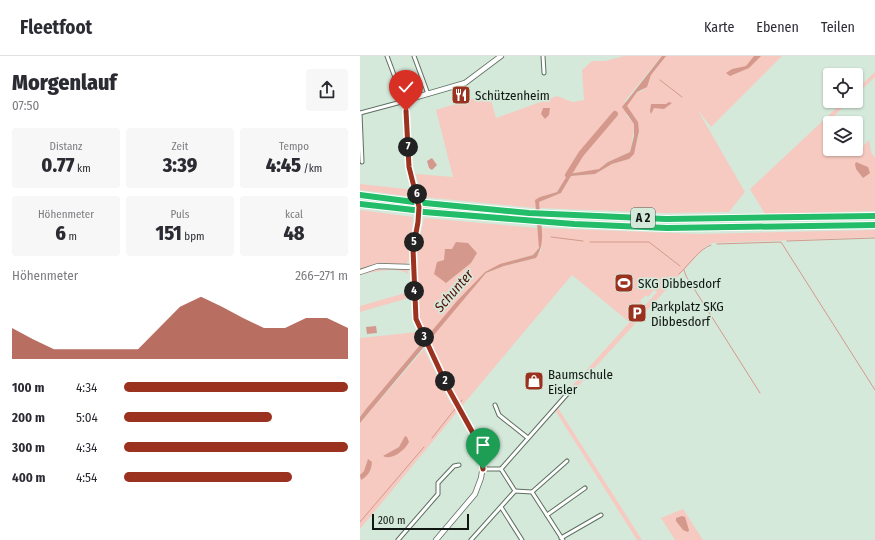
<!DOCTYPE html>
<html lang="de">
<meta charset="utf-8">
<style>
:root{--surface:#fff;--page:#f7f7f7;--text:#2b2b33;--muted:#7c7c81;--line:#e1e1e2;--accent:#9b311f}
body{margin:0;font-family:"Fira Sans Condensed",sans-serif;background:var(--page);color:var(--text);height:100vh;display:flex;flex-direction:column;font-size:15px;white-space:nowrap}
*{box-sizing:border-box;margin:0}
p{font-size:13px;color:var(--muted)}
.icon{flex:none;width:22px;height:22px;fill:none;stroke:currentColor;stroke-width:2;stroke-linecap:round;stroke-linejoin:round}
.map{position:relative;flex:1;overflow:hidden}
.details{display:flex;flex-direction:column;background:var(--surface);width:360px}
.details>*{flex:none}
.buttons{position:absolute;left:463px;top:12px;display:grid;gap:8px}
.buttons a{display:grid;place-items:center;width:40px;height:40px;border-radius:4px;background:var(--surface);box-shadow:0 1px 3px #0004;font-size:20px}
.scale{position:absolute;left:12px;bottom:10px;width:97px;box-sizing:border-box;padding-left:4px;border:2px solid #101712;border-top:0;font-size:11px;line-height:14px;white-space:nowrap;color:#101712;-webkit-text-stroke:3px #d4e9da;paint-order:stroke}
.pin{position:absolute;display:grid;place-items:center;width:34px;height:34px;color:#fff;margin:-41px -17px;border-radius:50% 50% 50% 0;rotate:-45deg;box-shadow:0 0 4px #0007}
.pin .icon{rotate:45deg}
.km{position:absolute;width:20px;height:20px;margin:-10px;border-radius:50%;background:#222;color:#fff;font-size:11px;line-height:20px;text-align:center}
.round{display:grid;place-items:center;flex:none;width:42px;height:42px;border-radius:4px;background:var(--page)}
.headline{display:flex;align-items:center;justify-content:space-between;height:68px;padding:0 12px}
h1{font-size:22px;font-weight:800;line-height:30px}
.metrics{display:grid;grid-template-columns:repeat(3,1fr);gap:6px;height:68px;padding:4px 12px}
.metrics div{display:grid;align-content:center;border-radius:4px;background:var(--page);text-align:center}
.metrics b{font-size:20px;font-weight:800}
.metrics small{font-size:11px;font-weight:400}
.metrics p{font-size:11px}
.chart{height:112px;padding:8px 12px}
.chart p{display:flex;justify-content:space-between}
.chart svg{width:100%;height:72px;margin-top:4px;fill:var(--accent);opacity:.7}
ul{padding:0 12px;list-style:none;font-size:13px}
li{display:grid;grid-template-columns:64px 48px 1fr;align-items:center;height:30px}
li i{height:10px;border-radius:5px;background:var(--accent)}
header{display:flex;align-items:center;gap:24px;box-sizing:border-box;height:56px;padding:0 20px;background:var(--surface);border-bottom:1px solid var(--line)}
header strong{font-size:19px}
nav{display:flex;gap:22px;margin-inline-start:auto;font-size:14px}
main{display:flex;flex:1;min-height:0}
.map>svg:first-child{display:block}
.green{fill:#f6cac0}
.water{fill:#d4998c}
.lines{fill:none;stroke-linecap:round;stroke-linejoin:round}
.stream{stroke:#d4998c;stroke-width:1}
.river{stroke:#d4998c;stroke-width:6}
.street-casing{stroke:#5d6f61;stroke-width:5}
.secondary-casing{stroke:#5d6f61;stroke-width:6}
.highway-casing{stroke:#fff;stroke-width:8}
.street{stroke:#fff;stroke-width:3}
.secondary{stroke:#fff;stroke-width:4.5}
.highway{stroke:#23bc69;stroke-width:6}
.highway-bridge-casing{stroke:#fff;stroke-width:8;stroke-linecap:butt}
.highway-bridge{stroke:#23bc69;stroke-width:6}
.route-casing{stroke:#fff;stroke-width:8}
.route{stroke:#9b311f;stroke-width:5}
.labels{text-anchor:middle;dominant-baseline:central;stroke-width:3.5;stroke-linejoin:round;paint-order:stroke}
.shield{fill:#d4e9da;stroke:#4b564e;stroke-width:1}
.shield-label{font-size:12px;font-weight:bold;fill:#101712}
.poi-label{font-size:13px;fill:#101712;stroke:#d4e9da;text-anchor:start}
.water-label{font-size:14px;font-style:italic;fill:#550e03;stroke:#d4e9da}
</style>
<header>
<strong>Fleetfoot</strong>
<nav><a>Karte</a><a>Ebenen</a><a>Teilen</a></nav>
</header>
<main>
<section class="details">
<div class="headline"><div><h1>Morgenlauf</h1><p>07:50</p></div><a class="round"><svg class="icon" aria-label="share" viewBox="0 0 24 24"><path d="M12 15V3M7 8l5-5 5 5M5 13v7h14v-7"/></svg></a></div>
<div class="metrics">
<div><p>Distanz</p><b>0.77<small> km</small></b></div>
<div><p>Zeit</p><b>3:39</b></div>
<div><p>Tempo</p><b>4:45<small> /km</small></b></div>
</div>
<div class="metrics">
<div><p>Höhenmeter</p><b>6<small> m</small></b></div>
<div><p>Puls</p><b>151<small> bpm</small></b></div>
<div><p>kcal</p><b>48</b></div>
</div>
<div class="chart"><p><span>Höhenmeter</span>266–271 m</p>
<svg viewBox="0 0 160 44" preserveAspectRatio="none"><path d="M0 44V25L10 32L20 38L30 38L40 38L50 38L60 38L70 25L80 12L90 6L100 12L110 19L120 25L130 25L140 19L150 19L160 25V44z"/></svg>
</div>
<ul>
<li><b>100 m</b>4:34<i style="width:100%"></i></li>
<li><b>200 m</b>5:04<i style="width:66%"></i></li>
<li><b>300 m</b>4:34<i style="width:100%"></i></li>
<li><b>400 m</b>4:54<i style="width:75%"></i></li>
</ul>
</section>
<div class="map">
<svg width="515" height="484" viewBox="0 0 515 484">
<rect width="100%" height="100%" fill="#d4e9da"/>
<g class="green">
<path d="M264,0H422L351,71L337,53L385,136L369,156L307,157L179,152V146L201,137L211,120L235,118L252,108L269,103C276,91 284,74 274,60C271,57 269,55 266,50L277,36L282,35L289,26L291,19L302,5L299,3L265,45L267,60L274,68V73L270,96L248,106L240,113L208,118L197,136L180,141L175,148V152L63,141L56,118L93,121L76,54L118,41L128,34L136,62L197,40L212,46L224,44L222,14L232,5H245Z"/>
<polygon points="515,16 515,21 496,39 496,34"/>
<polygon points="484,45 489,45 475,59 480,67 470,67 470,93 496,93 496,90 501,92 509,84 511,96 515,102 515,155 405,158 390,133"/>
<polygon points="0,128 46,133 53,135 54,141 0,134"/>
<path d="M0,154L53,161L49,205L47,207L48,218C38,210 12,216 0,219Z"/>
<polygon points="64,162 177,172 179,181 179,192 173,199 150,205 125,216 67,281 59,263 57,250 56,200"/>
<polygon points="181,172 339,178 515,174 515,181 352,187 345,191 198,352 282,484 277,484 193,351 297,236 294,234 288,241 286,239 280,245 283,249 268,265 212,219 101,351 94,341 68,285 126,217 144,210 176,202 181,195"/>
<polygon points="49,236 52,241 0,256 0,250"/>
<polygon points="58,276 63,285 0,361 0,282"/>
<polygon points="64,293 91,348 93,348 97,356 0,473 0,367"/>
<polygon points="323,453 343,484 315,484 301,462"/>
</g>
<g class="water">
<path d="M302,0H306L291,19L287,31L277,36L267,50L278,66L279,75L274,98L269,103L252,108L235,118L211,120L201,137L179,146C180,165 187,186 176,202L144,210L126,217L0,367V361L6,353L97,245L125,216L140,208L173,199L179,192L175,144L180,141L197,136L208,118L239,113L248,106L270,96L274,80V68L262,51Z"/>
<polygon points="394,0 401,0 389,12 370,20 366,17 372,13 386,10"/>
<polygon points="309,46 312,47 304,53 294,52 291,58 290,55 291,48 306,48"/>
<polygon points="183,52 190,52 189,59 185,63 181,58"/>
<polygon points="72,102 77,109 72,114 69,112 67,105"/>
<polygon points="496,106 508,111 510,117 503,122 496,113 495,108"/>
<polygon points="96,186 108,187 117,197 111,207 86,227 74,218 77,206 84,204 85,193 92,193"/>
<polygon points="16,270 17,277 7,278 6,271"/>
<path d="M45,380L47,381L49,386C45,394 32,405 23,400L39,391Z"/>
<path d="M8,403L12,406C11,415 9,419 1,424L0,419L4,415Z"/>
<polygon points="322,460 325,461 329,474 328,476 323,474 316,465 316,462"/>
</g>
<g class="lines">
<g class="stream">
<polyline points="300,24 322,41"/>
<polyline points="191,181 223,185"/>
<polyline points="427,185 515,182"/>
<polyline points="230,186 289,186 320,210"/>
<polyline points="357,188 421,186 515,334"/>
<polyline points="324,214 326,220 400,337"/>
<path d="M319,218C329,209 339,193 351,189"/>
<polyline points="100,347 102,344"/>
<polyline points="72,382 95,353"/>
<polyline points="0,466 64,391"/>
</g>
<polyline class="river" points="208,119 221,98 255,58"/>
<g class="street-casing">
<g id="street">
<polyline points="27,0 43,43 46,45"/>
<polyline points="54,0 68,38"/>
<polyline points="183,0 184,17"/>
<polyline points="0,57 2,106"/>
<polyline points="0,57 45,45"/>
<polyline points="135,349 139,359 168,382"/>
<polyline points="123,413 141,413 209,336"/>
<polyline points="155,435 172,436 207,405"/>
<polyline points="172,436 203,484"/>
<polyline points="141,451 162,484"/>
<polyline points="187,459 225,432"/>
<polyline points="201,482 241,459"/>
<polyline points="38,484 78,438 78,427 94,410 99,409"/>
<polyline points="111,484 155,435 141,413"/>
</g>
</g>
<g class="secondary-casing">
<g id="secondary">
<polyline points="0,216 18,210 53,211"/>
<polyline points="76,484 115,438 121,422 123,409 116,382 88,332 56,263 53,193 58,165 59,151 49,111 46,47 50,43 105,27 141,0"/>
</g>
</g>
<g class="highway-casing">
<g id="highway">
<polyline points="0,139 54,146"/>
<polyline points="65,147 169,157 306,163 515,160"/>
<polyline points="0,148 54,154"/>
<polyline points="64,156 214,168 307,172 515,169"/>
</g>
</g>
<use href="#street" class="street"/>
<use href="#secondary" class="secondary"/>
<use href="#highway" class="highway"/>
<g class="highway-bridge-casing">
<g id="highway-bridge">
<polyline points="54,146 65,147"/>
<polyline points="54,154 64,156"/>
</g>
</g>
<use href="#highway-bridge" class="highway-bridge"/>
</g>
<g class="lines">
<g class="route-casing">
<polyline id="route" points="46,55 49,111 59,151 58,166 53,193 56,263 88,332 119,388 123,413"/>
</g>
<use href="#route" class="route"/>
</g>
<defs>
<g id="restaurant-square" transform="scale(1)"><rect x="-9" y="-9" width="18" height="18" rx="4" fill="#9b311f" stroke="#d4e9da"/><path d="M-5-6h1v4h1v-4h1v4h1v-4h1v5L-1.5 .5V6h-2V.5L-5-1ZM5-6V6H3V1.5H1.5Q1.5-4 5-6Z" fill="#fff"/></g>
<g id="stadium-square" transform="scale(1)"><rect x="-9" y="-9" width="18" height="18" rx="4" fill="#9b311f" stroke="#d4e9da"/><path d="M0-5a6.5 5 0 1 0 0 10a6.5 5 0 1 0 0-10ZM-3.5-1.8h7v3.6h-7Z" fill="#fff"/></g>
<g id="parking-square" transform="scale(1)"><rect x="-9" y="-9" width="18" height="18" rx="4" fill="#9b311f" stroke="#d4e9da"/><path d="M-3.5-5.5H1a3.5 3.5 0 0 1 0 7H-1V5.5H-3.5ZM-1-3.4V-.6H.8a1.4 1.4 0 0 0 0-2.8Z" fill="#fff"/></g>
<g id="shop-square" transform="scale(1)"><rect x="-9" y="-9" width="18" height="18" rx="4" fill="#9b311f" stroke="#d4e9da"/><path d="M-5-2.5h2.3a2.7 3.5 0 0 1 5.4 0H5L5.5 6h-11ZM-1.5-2.5h3a1.5 2.3 0 0 0-3 0Z" fill="#fff"/></g>
</defs>
<g fill-rule="evenodd">
<use href="#restaurant-square" x="101" y="39"/>
<use href="#stadium-square" x="264" y="227"/>
<use href="#parking-square" x="277" y="257"/>
<use href="#shop-square" x="174" y="325"/>
</g>
<g class="labels">
<rect class="shield" x="271" y="152" width="24" height="20" rx="3"/>
<g class="shield-label">
<text x="283" y="162">A 2</text>
</g>
<g class="poi-label">
<text x="115" y="39">Schützenheim</text>
<text x="278" y="227">SKG Dibbesdorf</text>
<text x="291" y="250">Parkplatz SKG<tspan x="291" dy="15">Dibbesdorf</tspan></text>
<text x="188" y="318">Baumschule<tspan x="188" dy="15">Eisler</tspan></text>
</g>
<g class="water-label">
<text transform="translate(94 235) rotate(-49)">Schunter</text>
</g>
</g>
</svg>
<div class="buttons">
<a><svg class="icon" aria-label="locate" viewBox="0 0 24 24"><circle cx="12" cy="12" r="6"/><path d="M12 2v4M12 18v4M2 12h4M18 12h4"/></svg></a>
<a><svg class="icon" aria-label="layers" viewBox="0 0 24 24"><path d="M12 4l9 5-9 5-9-5zM3 14l9 5 9-5"/></svg></a>
</div>
<div class="scale">200 m</div>
<div class="pin" style="left:123px;top:413px;background:#1e9e55"><svg class="icon" aria-label="arrive" viewBox="0 0 24 24"><path d="M6 21V4h12l-3 4 3 4H6"/></svg></div>
<div class="pin" style="left:46px;top:55px;background:#d93025"><svg class="icon" aria-label="check" viewBox="0 0 24 24"><path d="M5 12l5 5 9-10"/></svg></div>
<b class="km" style="left:85px;top:325px">2</b>
<b class="km" style="left:64px;top:281px">3</b>
<b class="km" style="left:54px;top:235px">4</b>
<b class="km" style="left:54px;top:186px">5</b>
<b class="km" style="left:57px;top:138px">6</b>
<b class="km" style="left:48px;top:91px">7</b>
</div>
</main>
